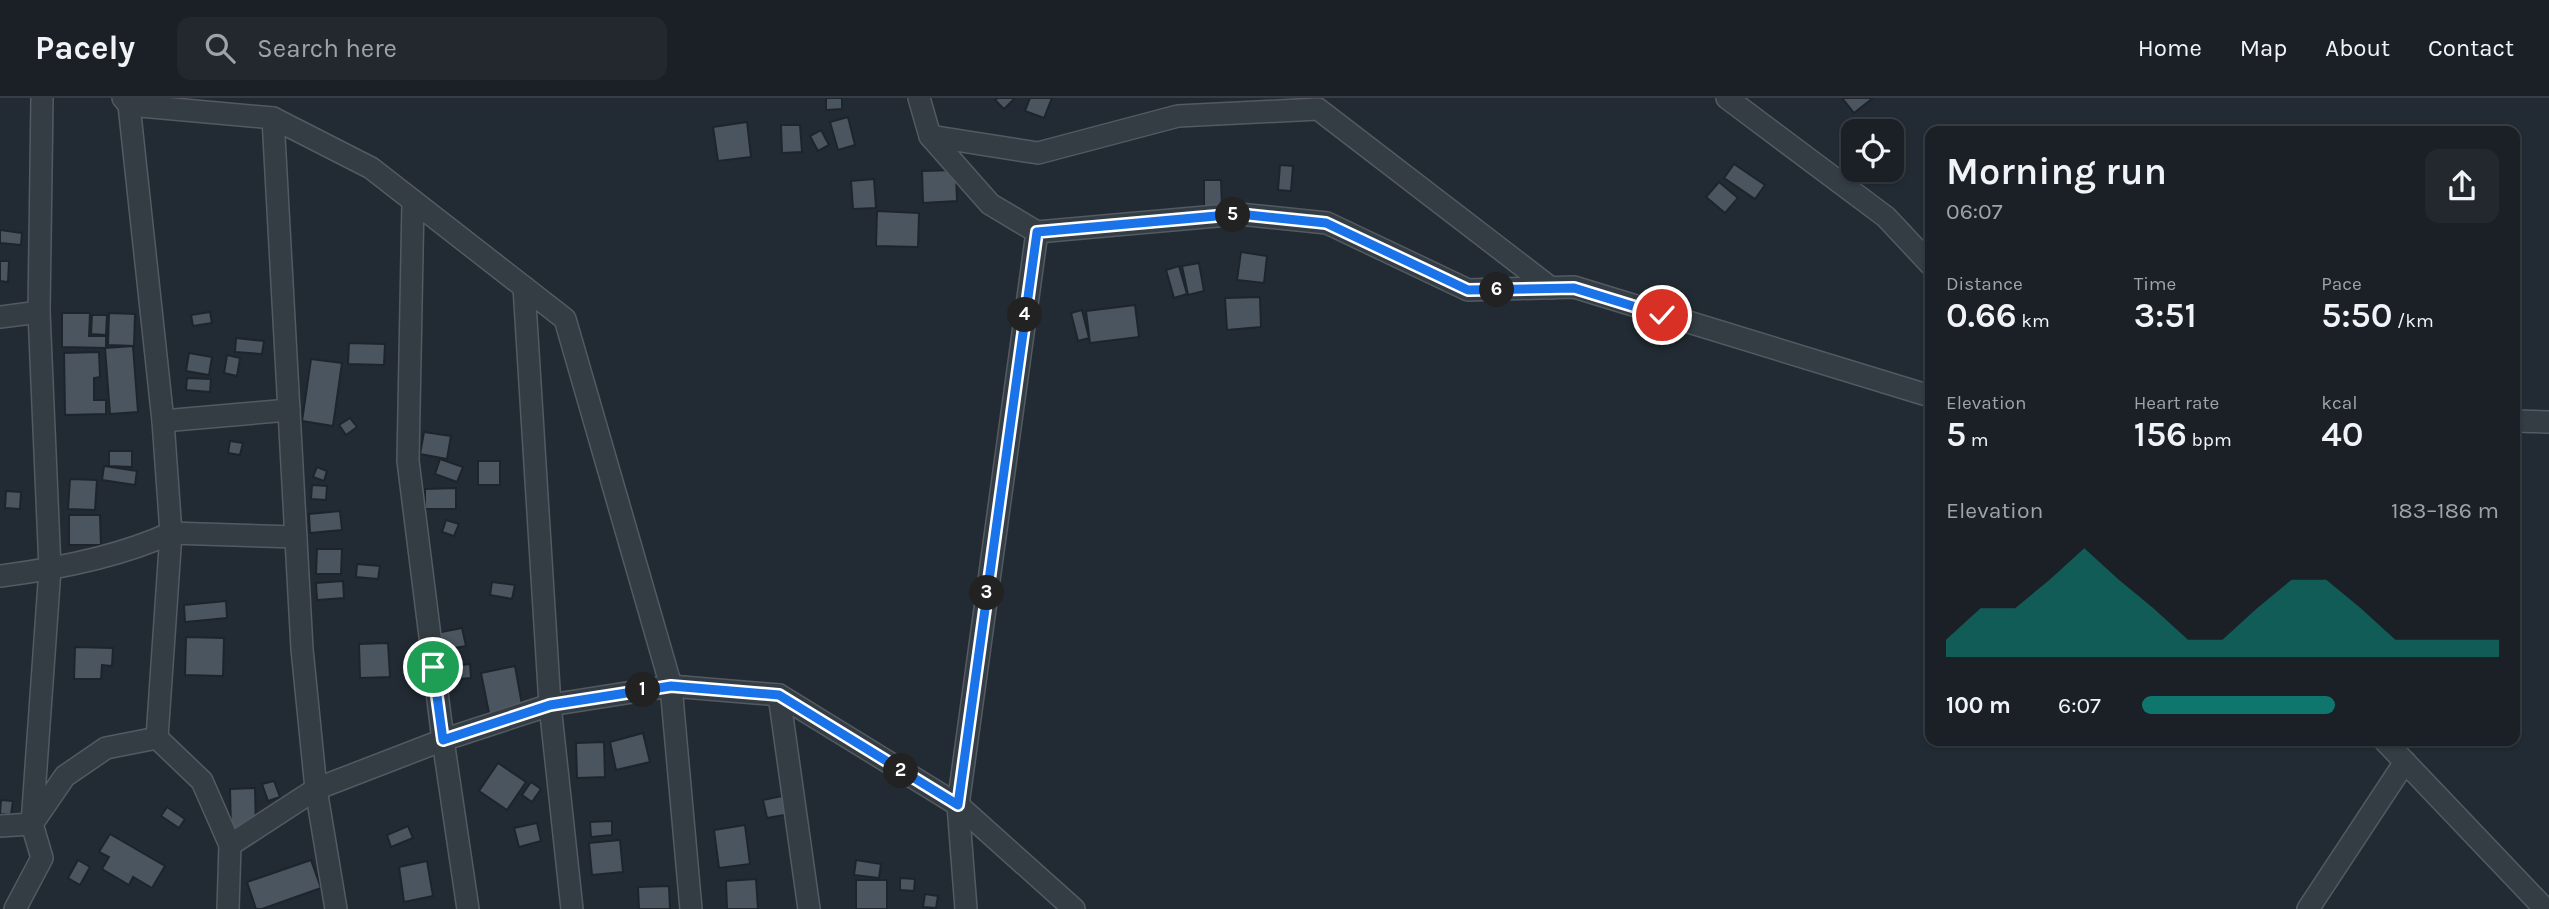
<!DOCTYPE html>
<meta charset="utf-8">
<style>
:root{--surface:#1a2026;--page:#23282e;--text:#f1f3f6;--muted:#9fa3a7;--line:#383e43;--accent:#0f766e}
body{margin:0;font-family:Karla,sans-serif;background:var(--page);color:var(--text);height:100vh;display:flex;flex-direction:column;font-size:26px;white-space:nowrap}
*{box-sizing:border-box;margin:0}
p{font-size:23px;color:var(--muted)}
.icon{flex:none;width:38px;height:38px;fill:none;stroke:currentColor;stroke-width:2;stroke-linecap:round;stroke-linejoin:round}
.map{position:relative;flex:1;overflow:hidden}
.details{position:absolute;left:1925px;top:28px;width:595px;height:620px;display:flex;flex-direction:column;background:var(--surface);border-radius:14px;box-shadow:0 2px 5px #0004,0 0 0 2px var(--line)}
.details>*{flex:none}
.buttons{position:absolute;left:1841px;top:21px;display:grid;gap:14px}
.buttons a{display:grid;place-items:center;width:63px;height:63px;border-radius:14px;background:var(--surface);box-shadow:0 2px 5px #0004,0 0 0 2px var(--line);font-size:35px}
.pin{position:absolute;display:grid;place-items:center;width:60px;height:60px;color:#fff;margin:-30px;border:4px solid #fff;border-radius:50%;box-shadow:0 2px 7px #0007}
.km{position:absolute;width:35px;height:35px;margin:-18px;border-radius:50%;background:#222;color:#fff;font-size:19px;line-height:35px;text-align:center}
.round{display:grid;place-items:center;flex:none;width:74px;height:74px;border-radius:14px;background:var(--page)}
.head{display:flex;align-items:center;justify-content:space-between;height:119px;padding:0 21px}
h1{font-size:38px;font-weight:600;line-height:52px}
.figures{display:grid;grid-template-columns:repeat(3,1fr);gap:10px;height:119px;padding:7px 21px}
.figures div{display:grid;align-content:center}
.figures b{font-size:35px;font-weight:600}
.figures small{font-size:19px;font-weight:400}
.figures p{font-size:19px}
.chart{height:196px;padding:14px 21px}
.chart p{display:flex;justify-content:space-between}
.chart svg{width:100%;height:126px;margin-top:7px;fill:var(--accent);opacity:.7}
ul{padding:0 21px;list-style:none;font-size:23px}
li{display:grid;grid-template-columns:112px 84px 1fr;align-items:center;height:52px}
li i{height:18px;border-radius:9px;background:var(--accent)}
header{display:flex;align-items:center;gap:42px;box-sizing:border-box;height:98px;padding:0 35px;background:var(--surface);border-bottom:2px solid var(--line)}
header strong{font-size:33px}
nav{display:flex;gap:38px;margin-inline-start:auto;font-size:24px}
.search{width:490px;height:63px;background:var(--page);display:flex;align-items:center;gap:18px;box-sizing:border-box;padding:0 24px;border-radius:14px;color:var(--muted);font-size:26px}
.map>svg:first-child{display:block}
.building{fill:#4b555f;stroke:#1d242b;stroke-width:2}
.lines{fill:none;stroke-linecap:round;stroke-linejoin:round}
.minor-casing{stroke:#535a62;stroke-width:24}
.minor{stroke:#353d44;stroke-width:21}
.route-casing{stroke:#fff;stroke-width:14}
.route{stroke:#1a73e8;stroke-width:9}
</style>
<header>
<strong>Pacely</strong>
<div class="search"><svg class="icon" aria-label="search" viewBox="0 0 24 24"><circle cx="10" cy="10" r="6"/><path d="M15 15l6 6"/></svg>Search here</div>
<nav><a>Home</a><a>Map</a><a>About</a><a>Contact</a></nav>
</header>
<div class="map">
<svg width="2549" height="811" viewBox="0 0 2549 811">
<rect width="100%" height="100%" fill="#222b33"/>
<g class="building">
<polygon points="826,0 842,0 842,11 826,12"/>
<polygon points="998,0 1015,0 1004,11 995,2"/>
<polygon points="1030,0 1052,0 1044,20 1025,13"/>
<polygon points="1842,0 1873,0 1854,15"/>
<polygon points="848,19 855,47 838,52 830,24"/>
<polygon points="747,24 751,59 718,63 713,29"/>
<polygon points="781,27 800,27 802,54 782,55"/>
<polygon points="821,32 829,47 818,53 810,38"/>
<polygon points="1734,66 1765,87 1755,101 1724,80"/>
<polygon points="1280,67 1293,68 1291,93 1278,92"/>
<polygon points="956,72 957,103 923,105 922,73"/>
<polygon points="874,81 876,110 853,111 851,83"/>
<polygon points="1204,82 1221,82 1222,109 1204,110"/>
<polygon points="1719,84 1738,100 1725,115 1706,99"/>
<polygon points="877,113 919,115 918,149 876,148"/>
<polygon points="0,132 22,135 21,147 0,145"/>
<polygon points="1241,154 1267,158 1264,185 1237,182"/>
<polygon points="0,163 9,163 8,184 0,183"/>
<polygon points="1199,165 1204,193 1188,197 1182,168"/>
<polygon points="1179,168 1187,196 1174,200 1166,172"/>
<polygon points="1260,199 1261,229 1227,232 1225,200"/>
<polygon points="1135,207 1139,239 1090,245 1086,213"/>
<polygon points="1082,212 1089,240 1078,243 1071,215"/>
<polygon points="210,214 212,225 193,228 191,217"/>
<polygon points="62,215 90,215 89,238 106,238 106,250 62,249"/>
<polygon points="109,215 135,216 134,248 108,247"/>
<polygon points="92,217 107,217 106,237 91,236"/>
<polygon points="236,240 264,243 262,256 235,254"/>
<polygon points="349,245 385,246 384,267 348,266"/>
<polygon points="133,248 138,314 110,316 105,250"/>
<polygon points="99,254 100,279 94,280 94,302 106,302 106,316 65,317 64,255"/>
<polygon points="189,255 212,259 209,277 186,273"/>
<polygon points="227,257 240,260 237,278 224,275"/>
<polygon points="311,261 342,265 333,328 302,323"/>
<polygon points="187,280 211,281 210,294 186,292"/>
<polygon points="350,320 357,329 346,337 339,327"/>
<polygon points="424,334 451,338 447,361 420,356"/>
<polygon points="230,343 243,345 240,357 228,355"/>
<polygon points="109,353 132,353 132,369 109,368"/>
<polygon points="440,361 463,369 457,384 435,376"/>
<rect x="478" y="363" width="22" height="24"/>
<polygon points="104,368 137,373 135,387 102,382"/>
<polygon points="317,369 327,373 324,383 313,379"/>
<polygon points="70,381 97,382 95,412 68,411"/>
<polygon points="312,387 327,388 326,402 311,401"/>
<polygon points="456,390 456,411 425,411 425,391"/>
<polygon points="6,393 21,394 20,411 5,410"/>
<polygon points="340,413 342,432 310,435 309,416"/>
<polygon points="69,417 100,417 101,447 69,447"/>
<polygon points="446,422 459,426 454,438 442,434"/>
<polygon points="317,451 342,451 341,476 316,476"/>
<polygon points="357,466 380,468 378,481 356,479"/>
<polygon points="343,483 344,500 317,502 316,485"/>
<polygon points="492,484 515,487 512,501 490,497"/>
<polygon points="226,503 227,520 185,524 184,507"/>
<polygon points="462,530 466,548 439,553 436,535"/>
<polygon points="186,539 224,540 223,578 185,577"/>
<polygon points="388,545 390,579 360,580 359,546"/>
<polygon points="75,549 113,550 112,568 102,567 101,581 74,581"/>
<polygon points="470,566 471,580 445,582 444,569"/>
<polygon points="515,568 524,618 491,625 481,575"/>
<polygon points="643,635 650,664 616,672 610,644"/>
<polygon points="604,644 605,679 577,680 576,645"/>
<polygon points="498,665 526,684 507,712 479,693"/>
<polygon points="274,683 280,699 268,703 262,686"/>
<polygon points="531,684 541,691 532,704 522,697"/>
<polygon points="255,690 256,731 231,732 230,691"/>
<polygon points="787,697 790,716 767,720 763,702"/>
<polygon points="1,702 13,703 11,717 0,716"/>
<polygon points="167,709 185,721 179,730 161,718"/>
<polygon points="612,723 612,737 591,739 590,724"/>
<polygon points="537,725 541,743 519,749 514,730"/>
<polygon points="745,727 750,766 719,770 714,732"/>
<polygon points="408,728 413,740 391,749 387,737"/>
<polygon points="110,736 165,768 152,790 133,779 129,787 102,771 109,759 99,754"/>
<polygon points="620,742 623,774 592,777 589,745"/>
<polygon points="78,762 90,769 80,787 68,780"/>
<polygon points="311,762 321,790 262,811 256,811 247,784"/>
<polygon points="856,762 881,766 879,780 854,777"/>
<polygon points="427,763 433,798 404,804 399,769"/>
<polygon points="900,780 915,781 914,793 900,792"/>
<polygon points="756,781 758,811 727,811 726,783"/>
<rect x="856" y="782" width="31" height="29"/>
<polygon points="669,788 670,811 639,811 638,789"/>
<polygon points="925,796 938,798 936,810 923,809"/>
</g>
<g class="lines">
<g class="minor-casing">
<g id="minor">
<polyline points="123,0 129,7 273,20 371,70 565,221 671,588 779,597 958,707 1074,811"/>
<polyline points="919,0 930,38 990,106 1037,134 1239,116 1327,125 1468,192 1574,189 1930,298"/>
<polyline points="1727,0 1886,119 1930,166"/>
<polyline points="129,7 163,323 171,435 157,640 202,683 230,747 228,811"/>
<polyline points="930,38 1038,55 1178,18 1318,11 1551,190"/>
<polyline points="524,189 550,607 572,811"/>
<polyline points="0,219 39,214"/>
<polyline points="163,323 289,312"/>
<polyline points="2515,323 2549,324"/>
<path d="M0,478C56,471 119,459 171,435L296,439"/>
<polyline points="779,597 809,811"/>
<polyline points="2384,642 2545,811"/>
<polyline points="0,728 32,726 65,678 106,650 157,640"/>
<polyline points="230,747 316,691 302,551 273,20"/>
<polyline points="15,811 42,760 32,726 50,471 39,214 42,0"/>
<polyline points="336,811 316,691 443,642 408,363 413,103"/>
<polyline points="468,811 443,642 550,607 671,588 691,811"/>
<polyline points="966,811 958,707 1037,134"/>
<polyline points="2308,811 2405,664"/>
</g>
</g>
<use href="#minor" class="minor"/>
</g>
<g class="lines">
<g class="route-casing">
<polyline id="route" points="433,569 443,642 550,607 671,588 779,597 958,707 1037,134 1239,116 1326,125 1468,192 1574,190 1662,217"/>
</g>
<use href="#route" class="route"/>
</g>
</svg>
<div class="buttons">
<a><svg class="icon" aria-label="locate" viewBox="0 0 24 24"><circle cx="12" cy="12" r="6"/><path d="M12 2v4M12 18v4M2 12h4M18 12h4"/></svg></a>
</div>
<div class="pin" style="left:433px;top:569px;background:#1e9e55"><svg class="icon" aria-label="arrive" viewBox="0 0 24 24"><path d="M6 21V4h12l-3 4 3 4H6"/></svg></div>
<div class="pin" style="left:1662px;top:217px;background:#d93025"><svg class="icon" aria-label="check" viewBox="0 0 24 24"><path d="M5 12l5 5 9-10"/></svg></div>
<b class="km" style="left:643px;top:592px">1</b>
<b class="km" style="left:901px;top:673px">2</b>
<b class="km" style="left:987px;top:495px">3</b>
<b class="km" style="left:1025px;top:217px">4</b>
<b class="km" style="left:1233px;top:117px">5</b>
<b class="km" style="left:1497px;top:192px">6</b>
<section class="details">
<div class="head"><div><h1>Morning run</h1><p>06:07</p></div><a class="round"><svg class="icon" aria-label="share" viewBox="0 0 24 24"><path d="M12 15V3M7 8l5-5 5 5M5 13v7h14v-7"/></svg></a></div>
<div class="figures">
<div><p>Distance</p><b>0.66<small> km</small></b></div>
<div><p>Time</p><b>3:51</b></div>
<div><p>Pace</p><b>5:50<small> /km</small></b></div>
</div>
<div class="figures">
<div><p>Elevation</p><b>5<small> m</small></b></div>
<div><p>Heart rate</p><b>156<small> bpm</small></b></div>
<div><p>kcal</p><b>40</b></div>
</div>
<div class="chart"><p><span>Elevation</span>183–186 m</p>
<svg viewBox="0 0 160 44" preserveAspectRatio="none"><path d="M0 44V38L10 27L20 27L30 17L40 6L50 17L60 27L70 38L80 38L90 27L100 17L110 17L120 27L130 38L140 38L150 38L160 38V44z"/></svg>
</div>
<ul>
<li><b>100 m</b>6:07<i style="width:54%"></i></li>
</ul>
</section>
</div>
